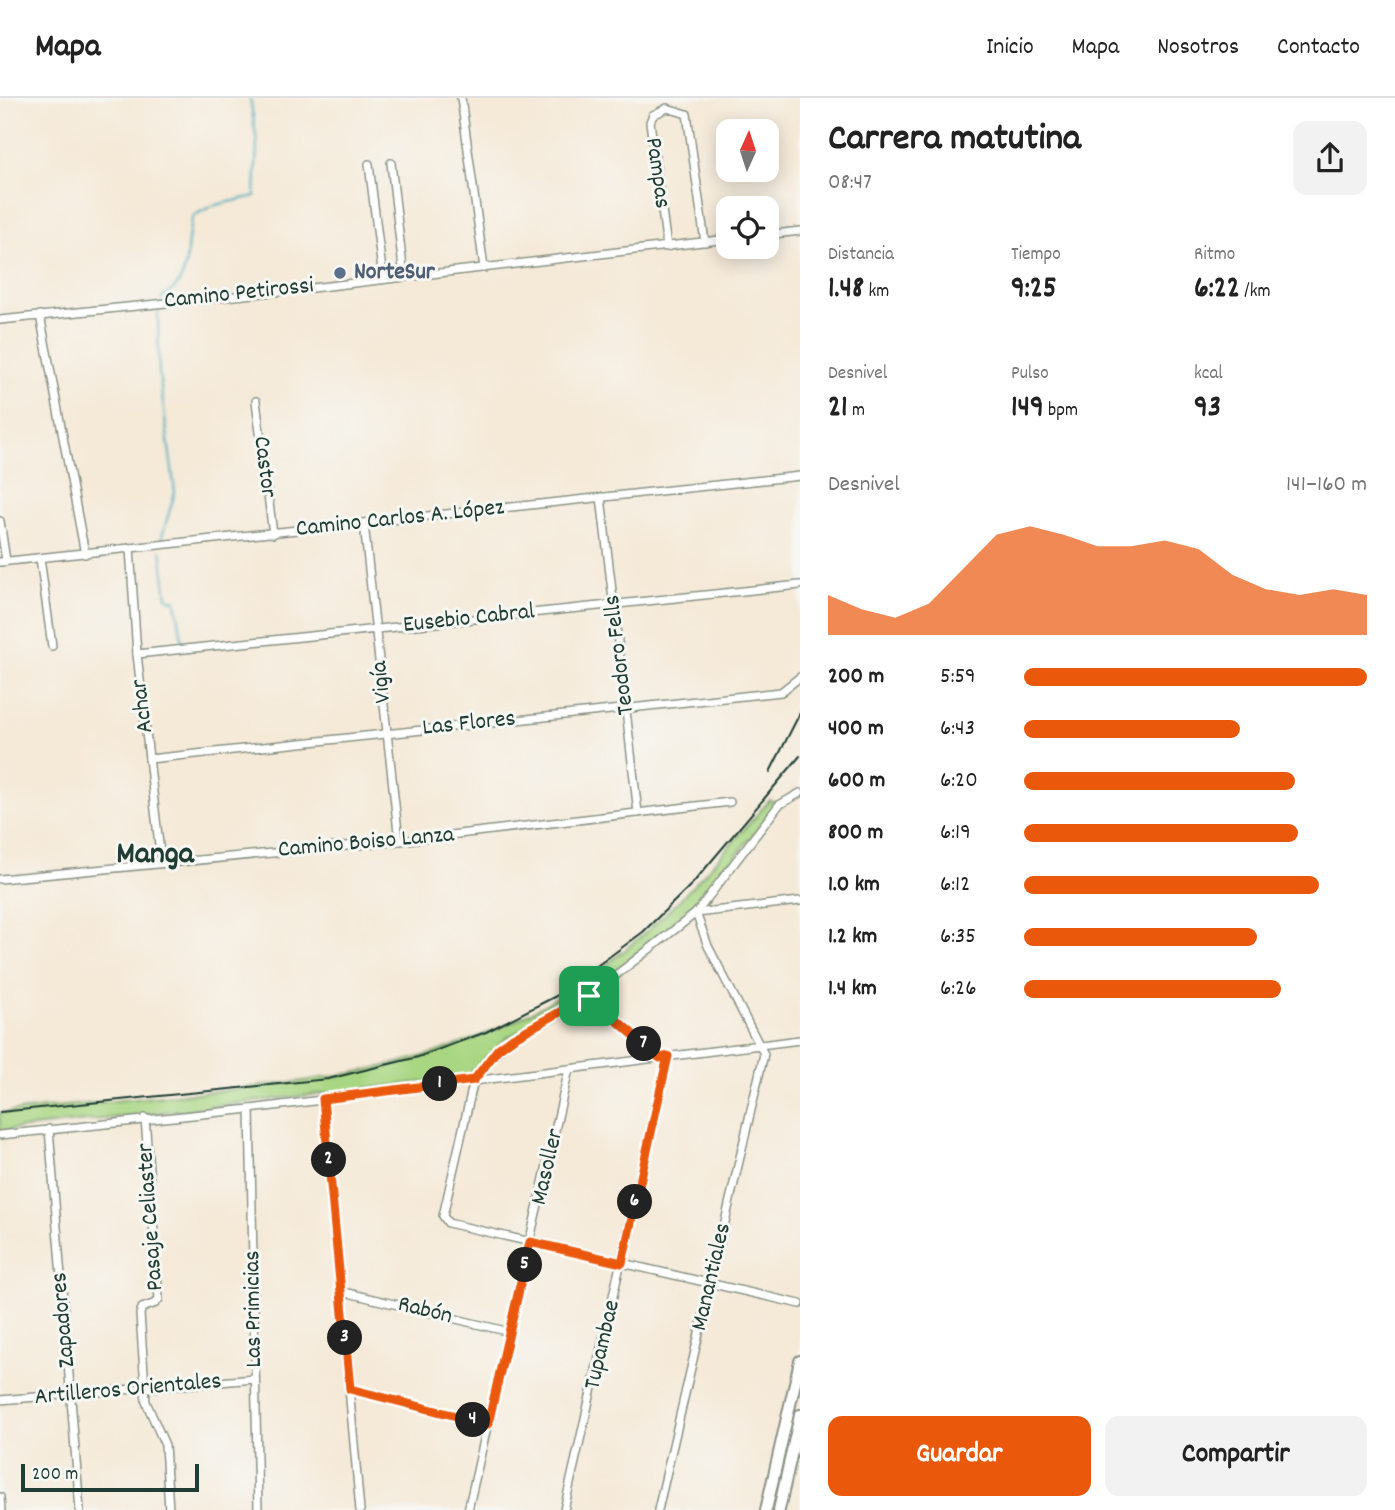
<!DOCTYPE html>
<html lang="es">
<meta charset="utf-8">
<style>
:root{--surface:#fff;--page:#f2f2f2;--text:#222;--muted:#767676;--line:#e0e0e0;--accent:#ea580c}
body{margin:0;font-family:Dekko,sans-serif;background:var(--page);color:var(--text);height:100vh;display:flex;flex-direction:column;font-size:26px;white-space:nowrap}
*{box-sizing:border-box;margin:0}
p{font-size:23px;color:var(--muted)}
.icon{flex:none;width:38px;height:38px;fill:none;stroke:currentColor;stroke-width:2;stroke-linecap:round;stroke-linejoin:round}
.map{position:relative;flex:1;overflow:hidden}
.details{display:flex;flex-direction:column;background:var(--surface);width:595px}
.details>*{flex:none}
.needle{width:46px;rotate:3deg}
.buttons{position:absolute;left:716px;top:21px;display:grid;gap:14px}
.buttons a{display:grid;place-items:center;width:63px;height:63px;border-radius:14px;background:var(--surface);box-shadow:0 4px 18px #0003;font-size:35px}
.scale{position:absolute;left:21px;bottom:18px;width:178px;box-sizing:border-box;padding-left:7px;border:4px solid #1f3d34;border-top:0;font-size:19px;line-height:24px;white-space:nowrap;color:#1f3d34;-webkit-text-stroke:5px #f6f6f2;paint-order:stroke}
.pin{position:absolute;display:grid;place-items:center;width:60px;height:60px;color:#fff;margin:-30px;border-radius:14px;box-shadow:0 4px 10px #0006}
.km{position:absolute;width:35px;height:35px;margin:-18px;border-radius:50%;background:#222;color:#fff;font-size:19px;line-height:35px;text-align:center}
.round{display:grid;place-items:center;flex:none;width:74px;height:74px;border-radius:14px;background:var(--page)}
.headline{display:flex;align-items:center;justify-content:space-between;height:119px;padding:0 28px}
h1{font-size:38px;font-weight:800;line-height:52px}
.metrics{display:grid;grid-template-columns:repeat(3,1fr);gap:10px;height:119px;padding:7px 28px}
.metrics div{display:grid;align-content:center}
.metrics b{font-size:30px;font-weight:800}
.metrics small{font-size:19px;font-weight:400}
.metrics p{font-size:19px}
.chart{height:196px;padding:14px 28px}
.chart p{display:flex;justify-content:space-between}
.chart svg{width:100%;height:126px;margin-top:7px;fill:var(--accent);opacity:.7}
.cta{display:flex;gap:14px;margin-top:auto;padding:14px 28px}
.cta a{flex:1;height:80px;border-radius:14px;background:var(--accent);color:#fff;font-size:28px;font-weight:800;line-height:80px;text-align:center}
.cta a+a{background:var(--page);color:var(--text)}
ul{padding:0 28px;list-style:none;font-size:23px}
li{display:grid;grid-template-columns:112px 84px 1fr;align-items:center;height:52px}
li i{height:18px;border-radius:9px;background:var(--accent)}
header{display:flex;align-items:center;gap:42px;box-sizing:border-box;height:98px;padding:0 35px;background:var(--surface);border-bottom:2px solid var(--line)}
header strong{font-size:33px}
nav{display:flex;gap:38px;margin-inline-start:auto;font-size:24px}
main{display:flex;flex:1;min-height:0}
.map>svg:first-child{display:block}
.green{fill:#a9d682;stroke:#648a5b;stroke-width:2}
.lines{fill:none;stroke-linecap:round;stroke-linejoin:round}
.stream{stroke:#3ea9be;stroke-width:2}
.street-casing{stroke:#8a9386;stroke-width:10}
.secondary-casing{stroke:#8a9386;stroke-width:14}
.street{stroke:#fff;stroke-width:7}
.secondary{stroke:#fff;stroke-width:10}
.rail{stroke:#1f3d34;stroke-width:2}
.route-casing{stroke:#fff;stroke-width:14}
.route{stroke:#ea580c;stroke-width:9}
.service-dot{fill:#5c6f8a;stroke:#f6f6f2;stroke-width:2.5}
.labels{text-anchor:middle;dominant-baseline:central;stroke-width:6;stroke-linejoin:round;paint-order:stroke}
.street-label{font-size:24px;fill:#1f3d34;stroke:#f6f6f2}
.service-label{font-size:24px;font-weight:bold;fill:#4e5e75;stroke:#f6f6f2;text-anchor:start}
.district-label{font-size:32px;font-weight:bold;fill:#1f3d34;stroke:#f6f6f2}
</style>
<header>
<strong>Mapa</strong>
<nav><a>Inicio</a><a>Mapa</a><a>Nosotros</a><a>Contacto</a></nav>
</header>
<main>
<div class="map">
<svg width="800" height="1412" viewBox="0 0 800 1412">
<rect width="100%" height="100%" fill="#f6f6f2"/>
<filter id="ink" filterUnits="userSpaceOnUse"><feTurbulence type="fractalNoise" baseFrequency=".0143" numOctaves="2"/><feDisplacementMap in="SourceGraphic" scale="14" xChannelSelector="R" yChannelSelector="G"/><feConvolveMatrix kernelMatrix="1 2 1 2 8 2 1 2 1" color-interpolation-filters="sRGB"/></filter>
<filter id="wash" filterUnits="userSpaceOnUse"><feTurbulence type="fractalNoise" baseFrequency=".00686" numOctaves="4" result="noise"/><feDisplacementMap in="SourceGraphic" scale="28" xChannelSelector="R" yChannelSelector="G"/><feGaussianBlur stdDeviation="1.57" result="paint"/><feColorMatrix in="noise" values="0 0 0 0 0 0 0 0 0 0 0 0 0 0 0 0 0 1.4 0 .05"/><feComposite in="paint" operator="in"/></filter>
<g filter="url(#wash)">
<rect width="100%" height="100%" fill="#f5e9d7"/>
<path class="green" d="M770,702L775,705L774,710L694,811L592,893L505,941L466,979L0,1033V1015C65,1008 130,1001 195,995C354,980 473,965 607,866C669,820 719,759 770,702Z"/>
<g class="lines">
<g class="stream">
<path d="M161,201C197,179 181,152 193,118L212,108L255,98L257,44L250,0"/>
<polyline points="158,210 159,275 175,394 161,442"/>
<polyline points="161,452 167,500 176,503 182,542"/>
</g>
</g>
</g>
<g filter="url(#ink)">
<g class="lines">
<g class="street-casing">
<g id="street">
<polyline points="461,0 484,170"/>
<polyline points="391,65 404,179"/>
<polyline points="369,66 383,181"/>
<polyline points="766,137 800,133"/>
<polyline points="667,149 650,24 653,17 667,10 687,16 705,144"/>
<polyline points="40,217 85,456"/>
<polyline points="0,222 303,191 728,141"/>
<polyline points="256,303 273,436"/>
<polyline points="601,399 638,715"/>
<polyline points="0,423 6,463"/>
<polyline points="364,426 399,743"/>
<polyline points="130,450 137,556 161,764"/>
<polyline points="40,460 52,548"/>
<polyline points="0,464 800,378"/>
<polyline points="137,556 800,487"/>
<polyline points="149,661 781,594 800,579"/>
<polyline points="800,695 779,707 696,815 589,898 513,940 490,961 474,982 443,1118 448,1125 800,1206"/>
<polyline points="0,781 399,743 730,704"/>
<polyline points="589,898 660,959"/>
<polyline points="323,1001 360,1412"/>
<polyline points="250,1011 258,1412"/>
<polyline points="145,1020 159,1201 156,1205 142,1210 140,1216 146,1304 165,1347 169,1412"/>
<polyline points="49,1031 80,1412"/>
<polyline points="0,1037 250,1011 800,942"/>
<polyline points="340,1193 510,1234"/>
<polyline points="350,1291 488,1326"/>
<polyline points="0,1302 255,1281"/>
<polyline points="0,1399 1,1412"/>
<polyline points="468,1412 569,971"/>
<polyline points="564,1412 668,958"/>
<polyline points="658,1412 764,956 708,848 696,815 800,803"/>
</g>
</g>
<g class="secondary-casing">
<g id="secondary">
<polyline points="766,1412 800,1263"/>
<polyline points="779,1412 800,1317"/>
</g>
</g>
<use href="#street" class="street"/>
<use href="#secondary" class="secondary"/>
<g class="rail">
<polyline points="770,674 800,615"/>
<polyline points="0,1014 328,981 418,959 486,934 556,898 643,834 693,785 800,658"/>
</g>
</g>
</g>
<g class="lines" filter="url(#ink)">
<g class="route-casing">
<polygon id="route" points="589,898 660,960 668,958 622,1165 530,1144 488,1326 350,1291 323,1001 474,982 498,951 513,940"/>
</g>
<use href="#route" class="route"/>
</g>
<circle class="service-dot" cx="340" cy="175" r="7"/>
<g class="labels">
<g class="street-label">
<text transform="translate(657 75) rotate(82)">Pampas</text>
<text transform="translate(239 196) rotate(-6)">Camino Petirossi</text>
<text transform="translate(264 369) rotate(83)">Castor</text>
<text transform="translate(400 421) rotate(-6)">Camino Carlos A. López</text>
<text transform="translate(469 521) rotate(-6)">Eusebio Cabral</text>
<text transform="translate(620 557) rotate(-97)">Teodoro Fells</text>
<text transform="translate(382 584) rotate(-96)">Vigía</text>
<text transform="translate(143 608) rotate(-97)">Achar</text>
<text transform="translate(469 626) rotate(-6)">Las Flores</text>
<text transform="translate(366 745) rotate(-5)">Camino Boiso Lanza</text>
<text transform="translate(548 1069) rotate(-77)">Masoller</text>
<text transform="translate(151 1119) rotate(-94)">Pasaje Celiaster</text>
<text transform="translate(712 1179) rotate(-77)">Manantiales</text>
<text transform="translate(254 1211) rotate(-91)">Las Primicias</text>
<text transform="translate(425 1213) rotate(14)">Rabón</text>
<text transform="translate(64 1222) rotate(-95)">Zapadores</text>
<text transform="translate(603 1247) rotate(-77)">Tupambae</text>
<text transform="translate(128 1292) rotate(-5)">Artilleros Orientales</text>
</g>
<g class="service-label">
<text x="354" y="175">NorteSur</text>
</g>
<g class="district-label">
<text x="155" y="758">Manga</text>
</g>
</g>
</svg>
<div class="buttons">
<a><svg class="needle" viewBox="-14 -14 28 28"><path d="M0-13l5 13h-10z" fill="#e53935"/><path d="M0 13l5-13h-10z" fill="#767676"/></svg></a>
<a><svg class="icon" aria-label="locate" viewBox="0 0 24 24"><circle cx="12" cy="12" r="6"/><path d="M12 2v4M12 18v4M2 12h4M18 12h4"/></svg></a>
</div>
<div class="scale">200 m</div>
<div class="pin" style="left:589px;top:898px;background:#1e9e55"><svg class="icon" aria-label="arrive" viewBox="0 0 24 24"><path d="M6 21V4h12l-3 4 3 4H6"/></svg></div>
<b class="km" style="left:440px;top:986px">1</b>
<b class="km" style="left:329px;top:1062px">2</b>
<b class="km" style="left:345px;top:1240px">3</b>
<b class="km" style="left:473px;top:1322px">4</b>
<b class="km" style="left:525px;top:1167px">5</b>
<b class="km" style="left:635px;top:1104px">6</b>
<b class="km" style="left:644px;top:946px">7</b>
</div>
<section class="details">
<div class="headline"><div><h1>Carrera matutina</h1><p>08:47</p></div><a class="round"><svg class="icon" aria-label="share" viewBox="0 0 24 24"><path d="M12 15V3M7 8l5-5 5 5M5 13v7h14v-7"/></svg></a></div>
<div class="metrics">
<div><p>Distancia</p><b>1.48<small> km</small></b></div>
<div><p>Tiempo</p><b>9:25</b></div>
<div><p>Ritmo</p><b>6:22<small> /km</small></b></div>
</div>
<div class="metrics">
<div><p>Desnivel</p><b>21<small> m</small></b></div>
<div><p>Pulso</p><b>149<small> bpm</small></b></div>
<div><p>kcal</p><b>93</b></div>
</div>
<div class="chart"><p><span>Desnivel</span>141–160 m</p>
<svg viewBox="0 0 160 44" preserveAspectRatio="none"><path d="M0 44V30L10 35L20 38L30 33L40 21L50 9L60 6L70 9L80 13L90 13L100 11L110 14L120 23L130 28L140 30L150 28L160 30V44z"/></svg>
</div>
<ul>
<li><b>200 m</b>5:59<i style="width:100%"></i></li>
<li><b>400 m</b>6:43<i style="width:63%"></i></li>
<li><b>600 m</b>6:20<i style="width:79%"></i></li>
<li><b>800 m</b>6:19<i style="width:80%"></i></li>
<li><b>1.0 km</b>6:12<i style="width:86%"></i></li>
<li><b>1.2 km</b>6:35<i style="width:68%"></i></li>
<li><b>1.4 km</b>6:26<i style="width:75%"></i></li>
</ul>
<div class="cta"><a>Guardar</a><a>Compartir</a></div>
</section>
</main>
